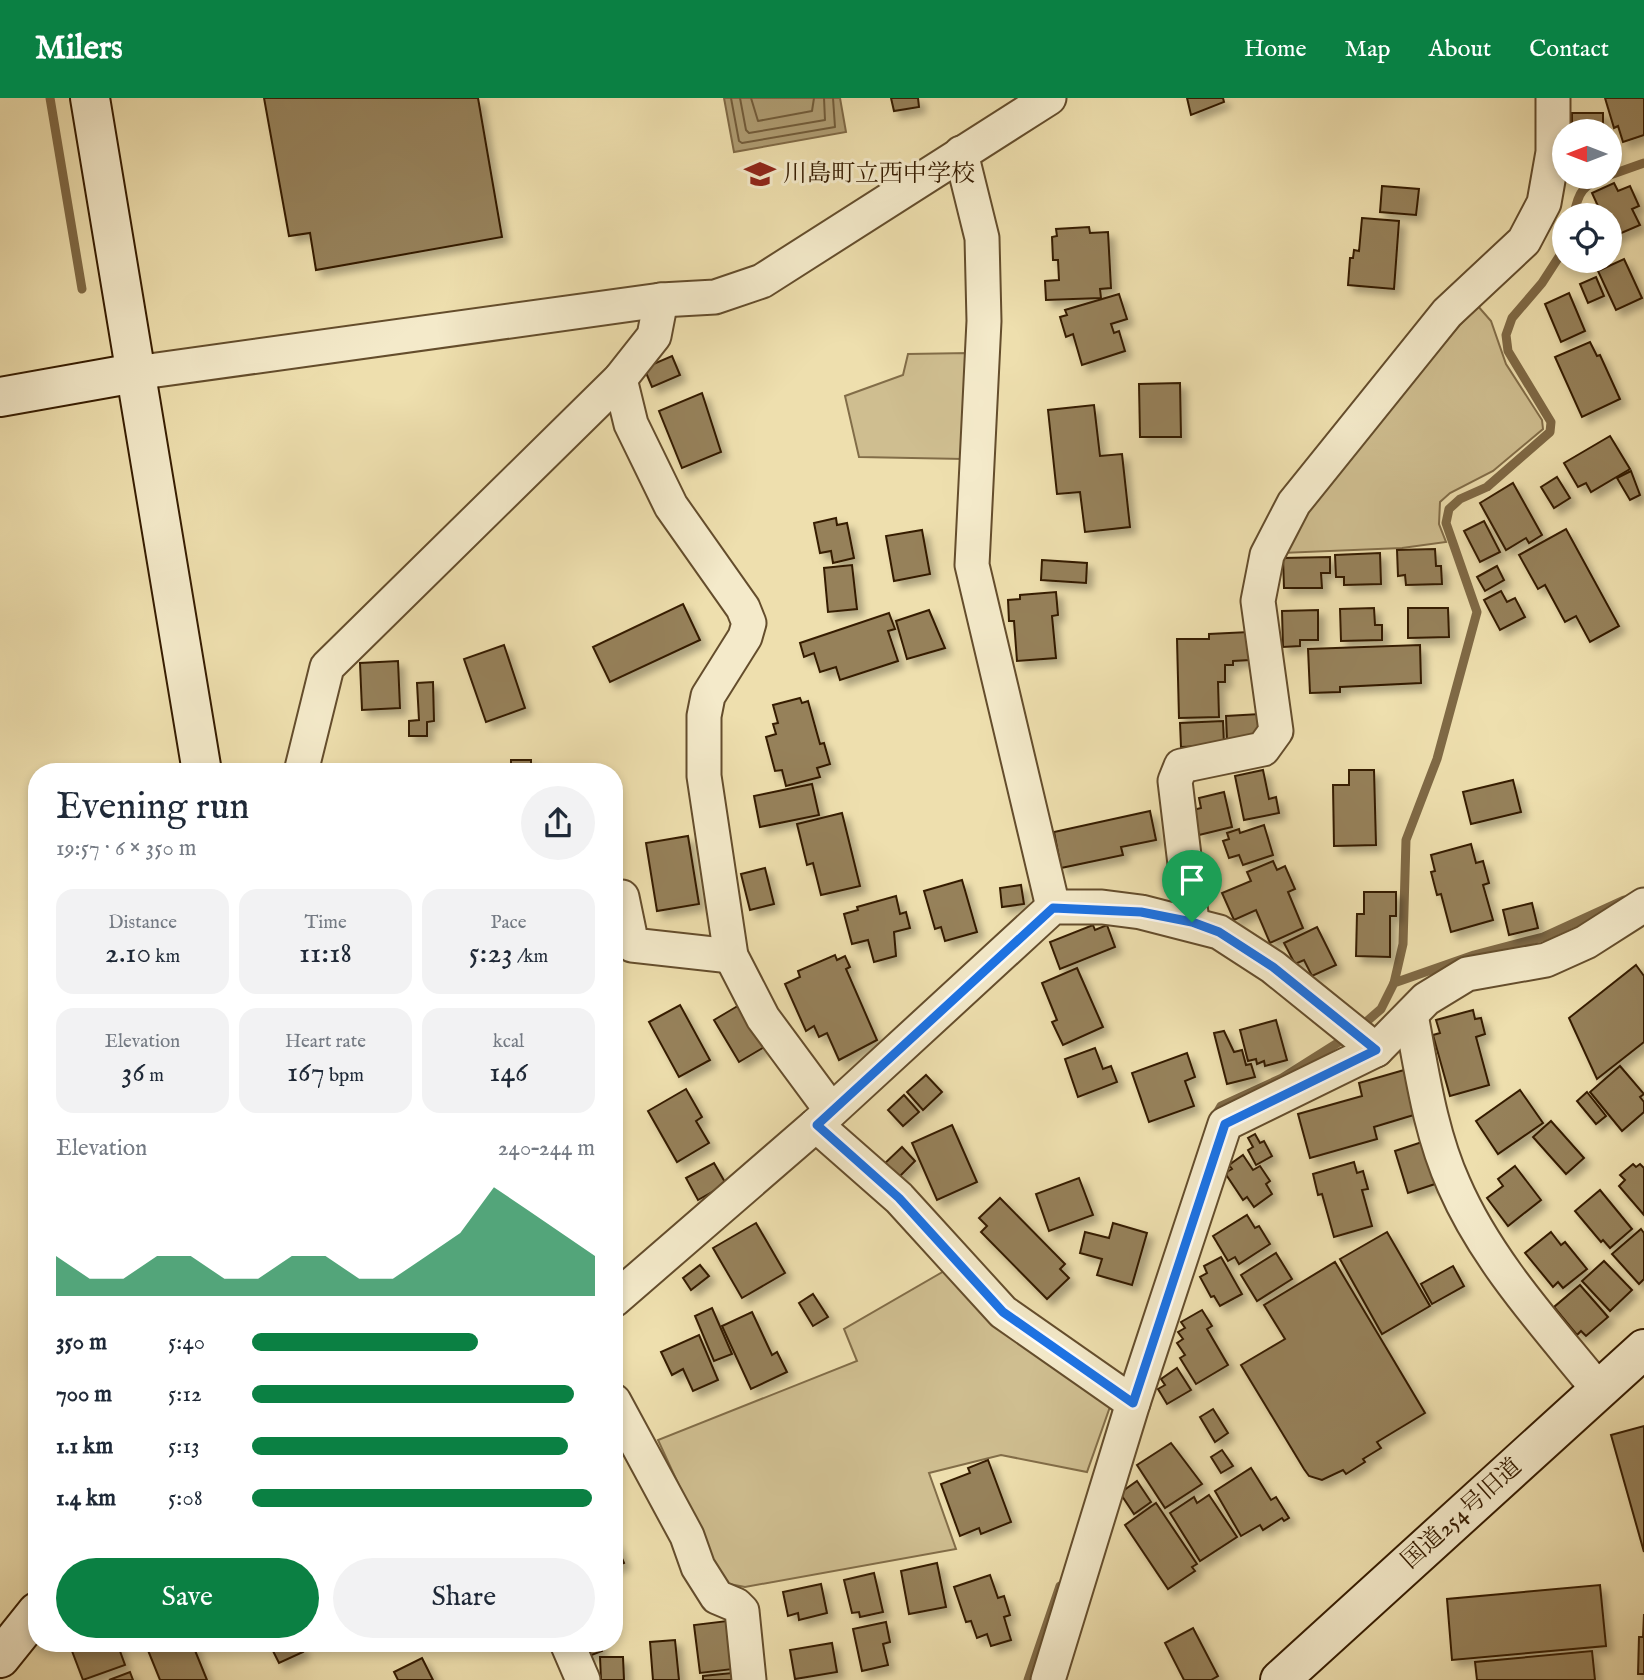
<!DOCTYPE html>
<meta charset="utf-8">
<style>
:root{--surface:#fff;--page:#f2f2f3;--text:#1f2937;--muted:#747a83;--accent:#0b8043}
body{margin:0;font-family:"IM FELL English","Noto Serif JP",serif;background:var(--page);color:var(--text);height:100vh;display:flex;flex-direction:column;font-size:26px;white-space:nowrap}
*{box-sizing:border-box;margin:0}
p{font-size:23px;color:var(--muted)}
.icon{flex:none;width:38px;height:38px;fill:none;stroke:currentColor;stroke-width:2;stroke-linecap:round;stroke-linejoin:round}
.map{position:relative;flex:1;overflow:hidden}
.sheet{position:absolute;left:28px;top:665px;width:595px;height:889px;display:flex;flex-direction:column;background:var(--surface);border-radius:28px;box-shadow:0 4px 10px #0003}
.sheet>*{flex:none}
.needle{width:46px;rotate:270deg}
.fabs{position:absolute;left:1552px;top:21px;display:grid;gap:14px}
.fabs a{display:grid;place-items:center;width:70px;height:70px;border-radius:50%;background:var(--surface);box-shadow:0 4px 10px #0003;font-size:35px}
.pin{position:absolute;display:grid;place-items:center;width:60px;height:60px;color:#fff;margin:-72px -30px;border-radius:50% 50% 50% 0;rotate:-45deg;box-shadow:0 0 7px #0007}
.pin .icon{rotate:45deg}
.round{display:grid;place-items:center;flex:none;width:74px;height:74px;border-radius:37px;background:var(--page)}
.summary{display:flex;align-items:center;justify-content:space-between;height:119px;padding:0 28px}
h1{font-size:38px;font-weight:600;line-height:52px}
.stats{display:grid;grid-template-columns:repeat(3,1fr);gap:10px;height:119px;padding:7px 28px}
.stats div{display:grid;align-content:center;border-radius:18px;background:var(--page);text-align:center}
.stats b{font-size:30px;font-weight:600}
.stats small{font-size:19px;font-weight:400}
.stats p{font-size:19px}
.chart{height:196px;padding:14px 28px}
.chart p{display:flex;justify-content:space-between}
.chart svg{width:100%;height:126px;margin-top:7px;fill:var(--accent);opacity:.7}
.cta{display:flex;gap:14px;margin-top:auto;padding:14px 28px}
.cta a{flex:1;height:80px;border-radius:42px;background:var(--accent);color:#fff;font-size:28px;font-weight:600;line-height:80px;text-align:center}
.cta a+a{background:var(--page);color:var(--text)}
ul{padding:0 28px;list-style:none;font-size:23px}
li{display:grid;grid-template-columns:112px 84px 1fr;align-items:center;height:52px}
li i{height:18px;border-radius:9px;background:var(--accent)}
header{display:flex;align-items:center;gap:42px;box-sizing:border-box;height:98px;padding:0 35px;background:var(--accent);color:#fff}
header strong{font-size:33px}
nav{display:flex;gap:38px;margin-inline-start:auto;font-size:24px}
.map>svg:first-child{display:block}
.green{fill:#cfbe90;stroke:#826d48;stroke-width:2}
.water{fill:#af9d73;stroke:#7f6945;stroke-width:2}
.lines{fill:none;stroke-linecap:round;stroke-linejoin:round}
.shore{stroke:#725c3a;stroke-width:2}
.stream{stroke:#7f6945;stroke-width:9}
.building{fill:#96815a;stroke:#361c00;stroke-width:2;filter:url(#shadow)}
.street-casing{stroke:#644d2c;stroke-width:37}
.secondary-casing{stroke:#361c00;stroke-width:42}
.street{stroke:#f4eaca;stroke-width:33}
.secondary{stroke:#f4eaca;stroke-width:38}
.route-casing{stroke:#fff;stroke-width:14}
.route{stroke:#1a73e8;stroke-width:9}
.labels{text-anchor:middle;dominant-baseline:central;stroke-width:6;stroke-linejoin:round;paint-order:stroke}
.poi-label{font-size:24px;fill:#361c00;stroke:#f4eaca;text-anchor:start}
.street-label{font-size:24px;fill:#361c00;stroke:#f4eaca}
</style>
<header>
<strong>Milers</strong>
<nav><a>Home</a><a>Map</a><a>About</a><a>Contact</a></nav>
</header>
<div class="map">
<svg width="1644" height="1582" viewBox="0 0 1644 1582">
<defs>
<filter id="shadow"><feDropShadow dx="6" dy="6" stdDeviation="3.5" flood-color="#0004"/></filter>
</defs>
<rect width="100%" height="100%" fill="#eedfae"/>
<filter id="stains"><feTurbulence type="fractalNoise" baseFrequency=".00286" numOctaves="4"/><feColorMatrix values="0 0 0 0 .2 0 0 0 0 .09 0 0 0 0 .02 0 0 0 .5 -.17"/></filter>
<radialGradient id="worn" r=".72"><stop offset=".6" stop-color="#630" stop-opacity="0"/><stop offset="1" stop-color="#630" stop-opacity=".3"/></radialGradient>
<g class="green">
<polygon points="1477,207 1491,223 1506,266 1542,322 1543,331 1493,373 1450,395 1440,404 1439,426 1446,444 1402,450 1282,455 1286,443 1393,305"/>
<polygon points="969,255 964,361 859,359 845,298 903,277 908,256"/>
<polygon points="946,1172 1112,1303 1087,1374 1001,1357 929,1375 956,1451 745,1489 724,1485 658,1342 857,1263 844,1231"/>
</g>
<polygon class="water" points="724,0 840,0 846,34 734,54"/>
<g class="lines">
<g class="shore">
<polyline points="731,0 739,43 742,45 835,29 833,0"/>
<polyline points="740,0 746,32 749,35 825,22 824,0"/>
<polyline points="751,0 758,23 812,13 814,0"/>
</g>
<g class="stream">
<polyline points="50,0 82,191"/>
<polyline points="1610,77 1644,65"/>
<path d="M1574,117C1578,94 1583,87 1605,79"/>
<polyline points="1394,885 1403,846 1406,742 1437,661 1477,514 1446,425 1449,411 1460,401 1487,389 1550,334 1551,324 1508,253 1506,237 1512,220 1542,185 1564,151"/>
<polyline points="1358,931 1381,911 1394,885 1474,857 1543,839 1624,802"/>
<polyline points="1214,1020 1221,1008 1282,980 1347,939"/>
<polyline points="1028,1582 1060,1488"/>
</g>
</g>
<g class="building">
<polygon points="264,0 478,0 502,139 316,172 310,135 289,138"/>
<polygon points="891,0 918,0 919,9 894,13"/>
<polygon points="1187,0 1223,0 1224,4 1191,17"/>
<polygon points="1605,0 1644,0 1644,37 1623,44 1618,28 1614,30"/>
<rect x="1572" y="15" width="31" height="18"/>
<polygon points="1614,85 1618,93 1630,88 1639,108 1632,111 1640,127 1612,139 1610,117 1602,117 1592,95"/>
<polygon points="1382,88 1419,91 1416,117 1380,114"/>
<polygon points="1362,120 1399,123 1394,191 1348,187 1350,160 1353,160 1354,152 1359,153"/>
<polygon points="1089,129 1090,135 1108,134 1111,190 1100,191 1101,200 1046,202 1045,183 1059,182 1058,162 1053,162 1052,139 1057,138 1056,131"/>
<polygon points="1624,161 1642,200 1616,212 1598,173"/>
<polygon points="1596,179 1604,198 1588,205 1580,186"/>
<polygon points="1569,195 1585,233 1561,244 1545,206"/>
<polygon points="1119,196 1127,221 1111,226 1114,235 1119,233 1125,253 1082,267 1073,236 1066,239 1060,219 1067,217 1065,212"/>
<polygon points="1590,244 1597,258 1600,257 1620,301 1582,319 1555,259"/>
<polygon points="672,258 680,277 652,289 644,270"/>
<polygon points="1180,285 1181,339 1140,339 1139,286"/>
<polygon points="702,295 721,354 682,370 659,313"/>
<polygon points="1094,307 1100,358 1122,356 1130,429 1085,434 1080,394 1057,396 1048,312"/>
<polygon points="1610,338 1630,371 1591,394 1586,385 1578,389 1564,365"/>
<polygon points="1631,373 1640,397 1630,402 1617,380"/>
<polygon points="1557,379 1570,400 1554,410 1541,389"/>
<polygon points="1513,385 1542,437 1529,445 1526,440 1506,452 1480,405"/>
<polygon points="836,420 837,427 847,425 854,460 833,465 831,453 820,455 814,425"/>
<polygon points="1484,423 1500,454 1480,464 1464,433"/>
<polygon points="1566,431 1619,528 1590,544 1576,518 1565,524 1545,487 1538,491 1519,457"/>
<polygon points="922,432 930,476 894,483 886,438"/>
<polygon points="1435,451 1436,468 1441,468 1442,486 1406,487 1405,477 1398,478 1397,452"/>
<polygon points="1380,455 1381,486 1344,487 1344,479 1336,479 1335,457"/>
<polygon points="1330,459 1330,475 1321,475 1322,490 1284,490 1283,460"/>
<polygon points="1042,462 1087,465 1086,485 1041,482"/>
<polygon points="852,467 857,511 828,514 824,470"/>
<polygon points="1497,468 1504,482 1485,493 1477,479"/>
<polygon points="1501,493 1507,504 1515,500 1525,519 1500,532 1484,502"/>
<polygon points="1056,494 1058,517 1052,518 1056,560 1017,563 1014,523 1009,523 1008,502 1020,501 1020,497"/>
<polygon points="683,506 700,542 610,584 593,549"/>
<polygon points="1374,510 1375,527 1382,527 1382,542 1341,543 1340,511"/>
<polygon points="1408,510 1448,510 1449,539 1408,540"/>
<polygon points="929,512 945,550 907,561 896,523"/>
<polygon points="1318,512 1318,542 1300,542 1300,548 1283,549 1282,513"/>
<polygon points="889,515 895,531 888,533 898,563 840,582 836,569 820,574 814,555 804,559 800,545"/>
<polygon points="1249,534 1250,562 1233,563 1233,567 1225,567 1225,584 1218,584 1219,619 1179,620 1177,541 1209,541 1209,536"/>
<polygon points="504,547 525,610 486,624 464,561"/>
<polygon points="1420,547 1421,585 1340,589 1340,594 1310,595 1308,551"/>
<polygon points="398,563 400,610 362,612 360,565"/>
<polygon points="433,584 434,623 427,624 427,638 409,638 409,623 419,622 417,585"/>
<polygon points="800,600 802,605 808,603 820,646 824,645 830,666 817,670 820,679 786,688 782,672 775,673 766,639 776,636 773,626 778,625 773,607"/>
<polygon points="1260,616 1261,627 1255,636 1227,642 1226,618"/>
<polygon points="1223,623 1224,647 1181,649 1180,625"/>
<polygon points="511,662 531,662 531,674 498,674 498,671 511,671"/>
<polygon points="1263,672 1269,701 1276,699 1279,715 1244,722 1235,678"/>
<polygon points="1349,672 1374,672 1376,747 1334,748 1333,687 1349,687"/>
<polygon points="1513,682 1521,714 1471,726 1463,694"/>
<polygon points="812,686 819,717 760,729 754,698"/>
<polygon points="1224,694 1232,729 1199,737 1193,712 1201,710 1199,700"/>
<polygon points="1150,713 1156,742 1121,749 1123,757 1061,770 1054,734"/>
<polygon points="842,715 860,788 821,797 813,765 807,767 797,726"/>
<polygon points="1264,727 1273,757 1243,767 1239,757 1229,760 1223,743 1229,741 1227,735 1239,731 1240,735"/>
<polygon points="688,738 699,806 657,813 646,745"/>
<polygon points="1471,746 1476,765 1483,763 1489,785 1483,787 1493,822 1451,834 1441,796 1437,797 1431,774 1435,773 1431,757"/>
<polygon points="1273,763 1277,772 1285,768 1295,791 1288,794 1303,830 1270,845 1256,812 1234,822 1222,795 1251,783 1247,774"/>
<polygon points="765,770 774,806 750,812 741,776"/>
<polygon points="962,782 977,834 945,843 941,829 935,831 924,793"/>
<polygon points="1021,787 1024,806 1002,809 1000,790"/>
<polygon points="1364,794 1396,794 1396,818 1390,818 1390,859 1356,858 1357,816 1364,816"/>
<polygon points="896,798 900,816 906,814 910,830 894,834 896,858 874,864 868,842 852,846 844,816 858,812 857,809"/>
<polygon points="1532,805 1538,830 1509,837 1503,812"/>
<polygon points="1093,827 1095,832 1107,827 1115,849 1060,871 1050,844"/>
<polygon points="1317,829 1336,867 1312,878 1304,862 1295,866 1284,845"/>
<polygon points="835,857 837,862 845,858 850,869 846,871 877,942 839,962 827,935 819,939 814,928 806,933 785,886 800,879 798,873"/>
<polygon points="1636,867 1644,878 1644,944 1597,981 1569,920"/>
<polygon points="1077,870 1103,929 1063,947 1052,924 1057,922 1042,885"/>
<polygon points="741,906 766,948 739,964 714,922"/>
<polygon points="680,907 710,962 679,979 649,924"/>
<polygon points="1473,912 1475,921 1481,920 1485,936 1476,939 1489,987 1450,998 1433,937 1440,935 1436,922"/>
<polygon points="1276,922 1287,962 1265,968 1264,963 1257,966 1256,961 1248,963 1240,932"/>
<polygon points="1224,933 1234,954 1242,952 1246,967 1251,966 1255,979 1227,986 1214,935"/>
<polygon points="1095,950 1103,971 1111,968 1117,984 1078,999 1065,961"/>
<polygon points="1187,955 1195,979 1185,983 1194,1008 1149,1024 1132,975"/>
<polygon points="1620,968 1644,996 1640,999 1644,1004 1644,1014 1622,1033 1590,994"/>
<polygon points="1404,972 1417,1016 1374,1029 1377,1041 1310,1060 1298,1016 1362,998 1359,985"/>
<polygon points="926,977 942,994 923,1012 907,994"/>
<polygon points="686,991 702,1019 696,1023 709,1045 677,1064 648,1013"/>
<polygon points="1520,992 1543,1025 1498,1056 1476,1023"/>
<polygon points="1587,994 1606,1018 1596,1026 1577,1003"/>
<polygon points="904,997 919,1014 903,1028 888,1012"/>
<polygon points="1551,1023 1584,1060 1566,1076 1533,1039"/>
<polygon points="952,1027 977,1084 937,1102 912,1045"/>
<polygon points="1255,1036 1260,1045 1264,1043 1272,1058 1256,1067 1248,1052 1253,1049 1248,1040"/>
<polygon points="1422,1044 1435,1086 1408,1095 1395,1053"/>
<polygon points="902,1049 915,1063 896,1082 883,1067"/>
<polygon points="1243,1057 1253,1072 1260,1068 1270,1083 1266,1086 1272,1096 1254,1109 1247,1099 1243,1102 1225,1075 1232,1071 1229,1067"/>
<polygon points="1354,1064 1357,1075 1363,1073 1368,1091 1362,1092 1372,1128 1334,1139 1322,1096 1318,1097 1313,1076"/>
<polygon points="714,1065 726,1086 698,1102 686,1080"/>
<polygon points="1633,1066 1636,1069 1640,1066 1644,1070 1644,1117 1619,1088 1625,1082 1620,1077"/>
<polygon points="1515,1068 1541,1102 1508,1128 1487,1100 1503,1088 1498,1081"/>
<polygon points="1079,1080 1093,1117 1049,1133 1036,1096"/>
<polygon points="1600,1092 1632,1131 1610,1150 1603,1142 1601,1144 1575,1113"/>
<polygon points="1000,1100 1065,1166 1060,1171 1069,1180 1047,1201 981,1134 987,1128 979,1120"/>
<polygon points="1247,1117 1255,1130 1259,1128 1270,1146 1239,1166 1235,1159 1228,1163 1213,1138"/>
<polygon points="756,1125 785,1175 742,1200 713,1150"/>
<polygon points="1113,1125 1147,1135 1132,1187 1097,1177 1102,1161 1080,1155 1085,1134 1109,1140"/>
<polygon points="1641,1131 1644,1135 1644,1181 1639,1186 1612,1156"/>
<polygon points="1387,1134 1430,1208 1382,1236 1340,1161"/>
<polygon points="1551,1134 1561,1147 1565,1144 1587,1171 1563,1190 1558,1184 1553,1189 1525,1155"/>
<polygon points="1276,1155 1292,1181 1257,1203 1241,1177"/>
<polygon points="1221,1159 1242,1196 1220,1208 1214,1198 1211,1199 1200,1179 1207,1175 1204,1168"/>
<polygon points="1604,1163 1632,1192 1610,1213 1582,1183"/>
<polygon points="1335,1164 1425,1315 1377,1344 1381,1350 1363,1361 1365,1364 1346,1376 1343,1372 1322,1382 1309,1378 1304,1371 1241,1267 1285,1241 1264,1207"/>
<polygon points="700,1167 709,1178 691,1192 683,1180"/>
<polygon points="1453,1168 1464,1188 1432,1206 1421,1186"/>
<polygon points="1580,1187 1608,1219 1586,1238 1581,1233 1577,1237 1554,1209"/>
<polygon points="813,1196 828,1219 813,1228 799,1205"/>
<polygon points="712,1210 732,1256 714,1263 695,1218"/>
<polygon points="1202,1212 1212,1228 1207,1231 1228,1267 1196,1286 1180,1260 1185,1257 1177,1245 1183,1241 1178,1234 1185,1230 1181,1224"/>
<polygon points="752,1214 772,1257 777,1254 787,1274 751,1291 722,1228"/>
<polygon points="699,1237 718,1282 693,1293 683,1271 672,1277 661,1254"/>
<polygon points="1177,1270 1191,1292 1167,1306 1158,1291 1165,1287 1161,1281"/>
<polygon points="1213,1311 1228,1335 1215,1344 1200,1319"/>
<polygon points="1644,1328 1644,1454 1611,1337"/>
<polygon points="1171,1345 1202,1386 1165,1410 1137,1367"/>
<polygon points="1222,1352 1233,1368 1221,1375 1211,1359"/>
<polygon points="988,1362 1011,1424 981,1436 979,1430 960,1438 941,1386 970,1375 968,1370"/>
<polygon points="1251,1370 1271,1402 1276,1399 1289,1420 1284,1423 1282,1420 1263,1432 1260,1427 1241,1438 1215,1393"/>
<polygon points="1137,1383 1151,1404 1134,1416 1120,1395"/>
<polygon points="1209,1397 1237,1439 1200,1463 1170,1415 1194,1399 1197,1405"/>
<polygon points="1156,1405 1197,1466 1192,1469 1195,1473 1168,1491 1125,1427"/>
<polygon points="614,1442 624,1465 614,1469"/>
<polygon points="937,1465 946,1509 909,1516 901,1473"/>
<polygon points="874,1475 883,1514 860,1519 859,1514 852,1515 844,1482"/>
<polygon points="990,1477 998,1500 1004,1498 1010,1517 1004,1519 1011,1542 991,1548 987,1536 977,1540 971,1523 966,1524 954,1489"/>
<polygon points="821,1486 827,1515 799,1522 798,1515 788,1518 783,1494"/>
<polygon points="1600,1487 1606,1548 1452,1562 1447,1501"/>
<polygon points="1644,1516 1644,1576 1638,1576 1639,1539 1643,1539"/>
<polygon points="727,1523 733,1571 700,1575 694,1527"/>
<polygon points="886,1524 890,1544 883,1546 888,1567 862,1573 853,1531"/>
<polygon points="1193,1530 1218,1578 1211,1582 1184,1582 1165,1545"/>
<polygon points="675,1542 679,1582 653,1582 650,1544"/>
<polygon points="91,1545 117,1545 125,1567 83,1582 72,1553"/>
<polygon points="145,1545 192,1545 207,1582 160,1582"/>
<polygon points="269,1545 299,1545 303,1554 279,1565"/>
<polygon points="578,1545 599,1545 602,1553 584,1560"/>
<polygon points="832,1545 837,1574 795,1581 790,1552"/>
<polygon points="1592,1553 1595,1582 1477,1582 1475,1564"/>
<polygon points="600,1559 623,1559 624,1582 601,1582"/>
<polygon points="422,1560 433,1582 398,1582 394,1574"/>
<polygon points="130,1574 133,1582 109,1582"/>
<polygon points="732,1575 733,1582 703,1582 703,1578"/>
</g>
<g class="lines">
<g class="street-casing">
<g id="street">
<polyline points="961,55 982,140 984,223 972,467 1053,809"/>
<polyline points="135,275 661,202 715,199 762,183 1049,0"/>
<polyline points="620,281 631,326 671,408 743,510 749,525 745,539 708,598 704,618 704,678 731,858 763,920 831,1012"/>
<polyline points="301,674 327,569 620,281 654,238 661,202"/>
<polyline points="614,799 622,799 632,847 731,858"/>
<polyline points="1192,824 1175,683 1181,668 1263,651 1276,633 1258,503 1267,457 1294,405 1447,215 1524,143 1544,105 1553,54 1553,0"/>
<path d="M1411,917C1422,974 1430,1034 1454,1087C1487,1163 1547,1228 1598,1291"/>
<polyline points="816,1027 899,1100 1003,1214 1133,1305"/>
<polyline points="614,1202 816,1027 1053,809 1102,809 1141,814 1219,834 1273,869 1376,952"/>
<polyline points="614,1303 687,1438 698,1469 717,1499 736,1507 742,1513 749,1582"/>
<polyline points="567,1545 583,1582"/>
<polyline points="1048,1582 1133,1305 1225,1026 1376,952 1426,901 1467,876 1546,862 1586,844 1644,807"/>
</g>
</g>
<g class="secondary-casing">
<g id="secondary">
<polyline points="90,0 202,674"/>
<polyline points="0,299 135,275"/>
<polyline points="0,1560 37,1514"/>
<polyline points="1280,1582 1644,1251"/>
</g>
</g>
<use href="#street" class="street"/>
<use href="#secondary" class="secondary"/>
</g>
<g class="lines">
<g class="route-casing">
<polygon id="route" points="1053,810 1141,814 1192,824 1219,834 1273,869 1376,952 1225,1026 1133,1305 1003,1214 899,1100 817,1027"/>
</g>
<use href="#route" class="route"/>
</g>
<defs>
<g id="school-bare" transform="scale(2.415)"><path d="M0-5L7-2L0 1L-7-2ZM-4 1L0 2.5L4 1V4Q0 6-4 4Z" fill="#8f2418" stroke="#f4eaca" stroke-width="2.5" paint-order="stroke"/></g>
</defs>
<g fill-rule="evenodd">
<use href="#school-bare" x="760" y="76"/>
</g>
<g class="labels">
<g class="poi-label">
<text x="783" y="76">川島町立西中学校</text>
</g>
<g class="street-label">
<text transform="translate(1462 1416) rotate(-42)">国道254号旧道</text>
</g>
</g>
<rect width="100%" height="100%" filter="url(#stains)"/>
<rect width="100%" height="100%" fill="url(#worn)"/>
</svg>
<div class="fabs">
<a><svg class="needle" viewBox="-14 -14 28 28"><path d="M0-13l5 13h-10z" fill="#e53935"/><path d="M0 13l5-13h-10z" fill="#747a83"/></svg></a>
<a><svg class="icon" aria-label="locate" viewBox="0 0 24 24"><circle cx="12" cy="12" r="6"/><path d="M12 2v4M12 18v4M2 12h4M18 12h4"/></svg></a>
</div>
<div class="pin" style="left:1192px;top:824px;background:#1e9e55"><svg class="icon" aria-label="arrive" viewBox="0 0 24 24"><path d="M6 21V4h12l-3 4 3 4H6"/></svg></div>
<section class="sheet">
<div class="summary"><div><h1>Evening run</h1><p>19:57 · 6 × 350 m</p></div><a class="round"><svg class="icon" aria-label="share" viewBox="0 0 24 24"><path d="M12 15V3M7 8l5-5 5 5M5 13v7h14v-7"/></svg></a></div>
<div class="stats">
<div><p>Distance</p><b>2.10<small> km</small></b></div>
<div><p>Time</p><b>11:18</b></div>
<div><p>Pace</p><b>5:23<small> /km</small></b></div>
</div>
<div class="stats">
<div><p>Elevation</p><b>36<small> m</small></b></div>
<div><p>Heart rate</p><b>167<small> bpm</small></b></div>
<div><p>kcal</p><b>146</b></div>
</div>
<div class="chart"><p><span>Elevation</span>240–244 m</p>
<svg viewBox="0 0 160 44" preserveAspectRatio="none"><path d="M0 44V30L10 38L20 38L30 30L40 30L50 38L60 38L70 30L80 30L90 38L100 38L110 30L120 22L130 6L140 14L150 22L160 30V44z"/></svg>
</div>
<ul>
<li><b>350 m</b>5:40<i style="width:66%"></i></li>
<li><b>700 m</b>5:12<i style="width:94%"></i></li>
<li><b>1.1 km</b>5:13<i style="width:92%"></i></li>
<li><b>1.4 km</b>5:08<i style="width:99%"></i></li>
</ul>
<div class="cta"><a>Save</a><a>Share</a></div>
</section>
</div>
